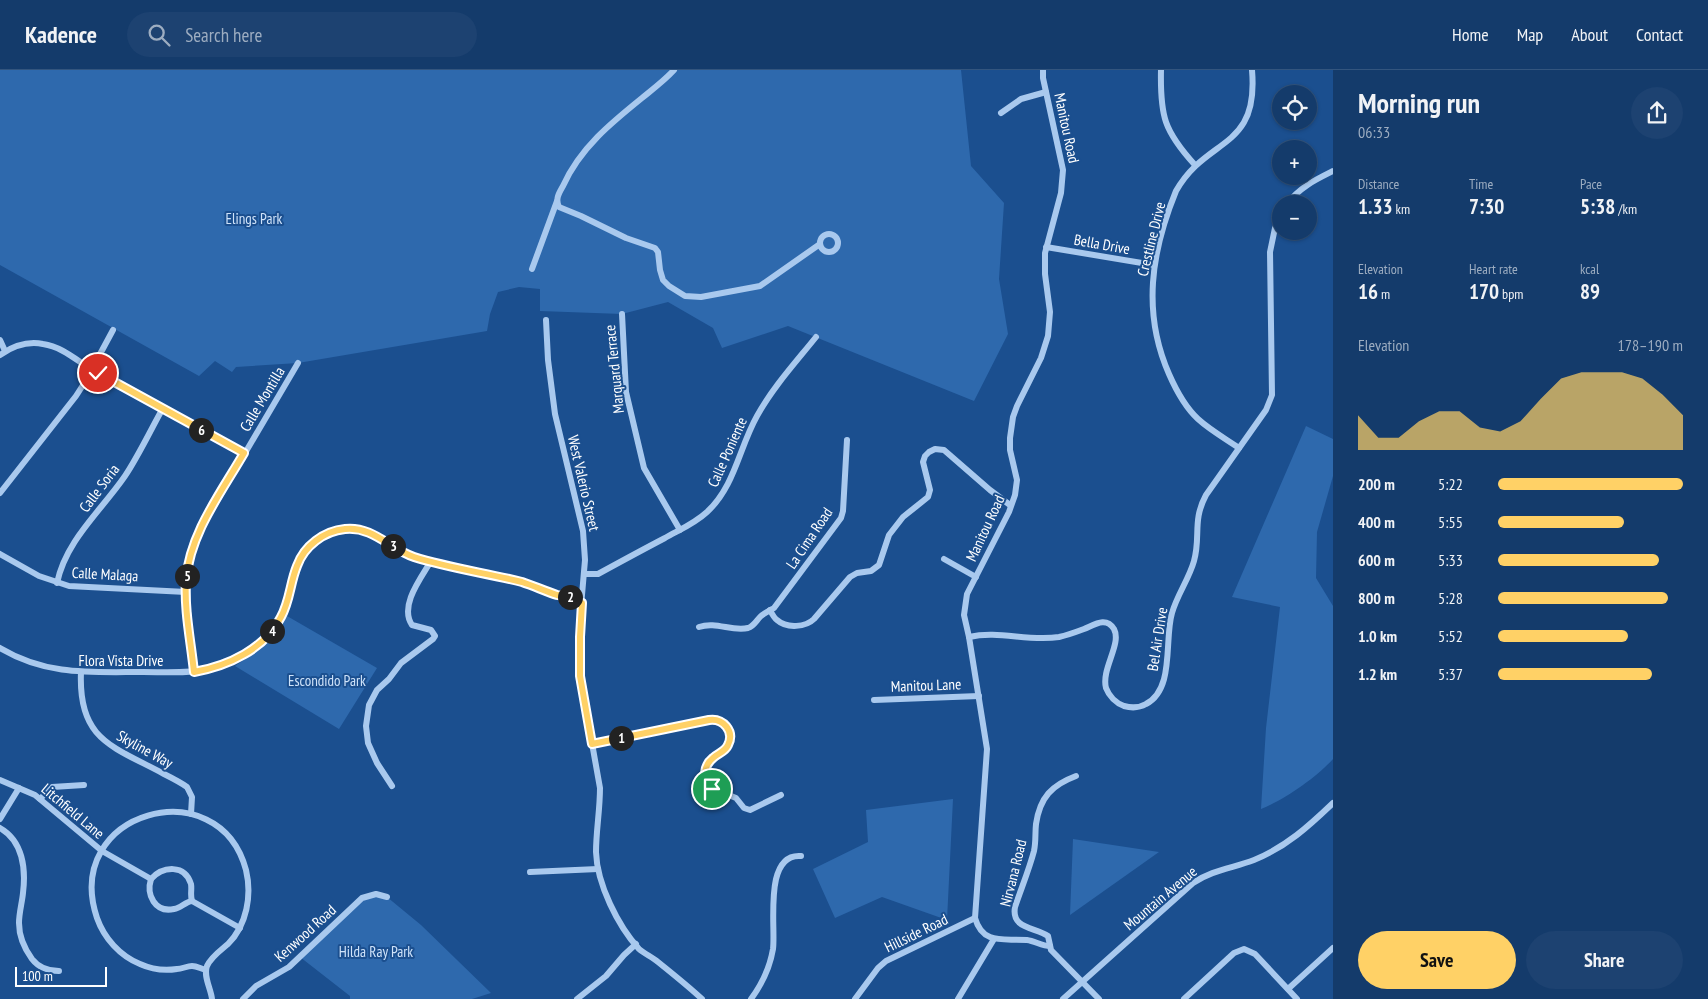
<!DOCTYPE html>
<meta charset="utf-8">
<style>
:root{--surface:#143b6b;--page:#1d4271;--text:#f1f3f6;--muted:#9dadc1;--line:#33557e;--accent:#ffd166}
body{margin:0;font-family:"PT Sans Narrow",sans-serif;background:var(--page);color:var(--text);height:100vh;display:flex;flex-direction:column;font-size:19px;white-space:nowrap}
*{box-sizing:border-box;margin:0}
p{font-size:16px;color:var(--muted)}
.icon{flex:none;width:28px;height:28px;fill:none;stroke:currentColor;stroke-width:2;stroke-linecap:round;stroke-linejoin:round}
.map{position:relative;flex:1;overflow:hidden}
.panel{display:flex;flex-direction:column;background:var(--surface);width:375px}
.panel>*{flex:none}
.tools{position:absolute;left:1272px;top:15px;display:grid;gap:10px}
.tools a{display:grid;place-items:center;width:45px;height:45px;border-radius:50%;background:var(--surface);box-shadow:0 1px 4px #0004,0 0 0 1px var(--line);font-size:25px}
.scale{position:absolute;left:15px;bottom:12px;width:92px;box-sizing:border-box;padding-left:5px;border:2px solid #fff;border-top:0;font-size:14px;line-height:18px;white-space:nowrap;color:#fff;-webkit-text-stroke:4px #1b4f8f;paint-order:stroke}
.pin{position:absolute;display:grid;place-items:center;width:42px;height:42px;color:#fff;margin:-21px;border:2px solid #fff;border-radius:50%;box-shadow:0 1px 5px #0007}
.km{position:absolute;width:25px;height:25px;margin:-12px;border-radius:50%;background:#222;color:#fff;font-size:14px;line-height:25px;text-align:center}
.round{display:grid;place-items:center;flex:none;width:52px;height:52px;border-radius:26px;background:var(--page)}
.overview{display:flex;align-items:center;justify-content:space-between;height:85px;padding:0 25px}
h1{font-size:28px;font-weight:600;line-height:38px}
.figures{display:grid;grid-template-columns:repeat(3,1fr);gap:8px;height:85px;padding:5px 25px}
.figures div{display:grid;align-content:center}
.figures b{font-size:21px;font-weight:600}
.figures small{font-size:14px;font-weight:400}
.figures p{font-size:14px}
.chart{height:140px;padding:10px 25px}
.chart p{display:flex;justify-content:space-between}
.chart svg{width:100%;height:90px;margin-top:5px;fill:var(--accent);opacity:.7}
.action{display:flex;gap:10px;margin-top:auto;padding:10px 25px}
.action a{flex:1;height:58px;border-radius:30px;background:var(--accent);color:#111;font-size:20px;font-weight:600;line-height:58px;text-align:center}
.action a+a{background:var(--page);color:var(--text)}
ul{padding:0 25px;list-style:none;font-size:16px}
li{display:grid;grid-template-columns:80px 60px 1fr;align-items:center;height:38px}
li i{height:12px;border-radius:6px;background:var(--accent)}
header{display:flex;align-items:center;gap:30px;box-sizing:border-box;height:70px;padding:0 25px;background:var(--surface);border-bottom:1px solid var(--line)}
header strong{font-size:24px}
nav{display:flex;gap:28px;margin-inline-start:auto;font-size:18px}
.search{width:350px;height:45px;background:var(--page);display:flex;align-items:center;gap:12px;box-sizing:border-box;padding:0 18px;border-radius:28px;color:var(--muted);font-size:19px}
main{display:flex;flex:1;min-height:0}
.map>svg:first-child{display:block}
.green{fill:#2e69ad}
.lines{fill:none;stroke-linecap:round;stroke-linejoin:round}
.minor{stroke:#a9c9ee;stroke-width:6}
.route-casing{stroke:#fff;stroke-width:10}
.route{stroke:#ffd166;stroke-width:6}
.labels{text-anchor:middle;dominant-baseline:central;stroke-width:4;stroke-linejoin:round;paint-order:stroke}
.street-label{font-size:15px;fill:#fff;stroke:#1b4f8f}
.park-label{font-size:15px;fill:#cfe3fa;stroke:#1b4f8f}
</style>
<header>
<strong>Kadence</strong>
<div class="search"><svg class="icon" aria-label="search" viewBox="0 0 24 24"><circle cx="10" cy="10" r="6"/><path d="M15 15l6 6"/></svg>Search here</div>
<nav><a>Home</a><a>Map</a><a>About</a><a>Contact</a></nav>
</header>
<main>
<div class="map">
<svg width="1333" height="929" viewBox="0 0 1333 929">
<rect width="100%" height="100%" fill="#1b4f8f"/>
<g class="green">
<polygon points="0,0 961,0 971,96 1004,133 999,209 1008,264 974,331 788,256 722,278 713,258 668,232 622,244 540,241 540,219 519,217 498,222 490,244 487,261 298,293 236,297 232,302 215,291 199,306 0,195"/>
<path d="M1306,356L1333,369V406L1317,462L1316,508L1333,536V689C1317,707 1284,730 1261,739L1266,658L1280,537L1232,527Z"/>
<path d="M287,546L377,598L339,659L235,596C257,582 275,569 287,546Z"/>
<polygon points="953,729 947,850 882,827 835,848 813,799 868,772 866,740"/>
<polygon points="1073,769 1159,782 1070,845"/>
<polygon points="369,825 387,827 421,855 491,923 472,929 350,929 350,926 300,887"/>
</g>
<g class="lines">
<g class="minor">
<path d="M674,0C665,10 653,19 642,28C611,53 580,78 563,116C559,123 555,129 559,137L581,146L626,168L655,178L658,182L660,200L663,210L669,216L685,226L701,227L760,216L820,174"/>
<path d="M1043,0V8L1063,100L1061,123L1045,183V204L1050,242L1048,266L1041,288L1017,336L1013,347L1010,368V380L1017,410L1015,425L1009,442L967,524L964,545L969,567L987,679L975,848C983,876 1005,868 1027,870C1035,871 1042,876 1050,876"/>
<path d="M1161,0C1160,46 1164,61 1195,95"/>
<polyline points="1001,43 1021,29 1046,22"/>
<path d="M1287,134C1300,117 1315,110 1333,101"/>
<circle cx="829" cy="173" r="9"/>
<polyline points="1046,177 1154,195"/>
<polyline points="532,199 557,131"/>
<polyline points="622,244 626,322 644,398 680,460"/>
<path d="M546,250L548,290L555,344L583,461L585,490L580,548V606L600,718C600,740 596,761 596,782C597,814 618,856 639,879C645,884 652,887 658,892C673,904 688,916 702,929"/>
<polyline points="0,270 5,281"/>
<path d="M0,285C13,276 28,271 43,274C63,277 77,291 94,301C144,329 194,356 244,383"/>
<path d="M1239,378C1226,369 1210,360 1198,349C1185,337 1176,320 1169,304C1142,243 1151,182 1176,121C1207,66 1259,81 1252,0"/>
<polyline points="0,423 76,326 85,312 113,260"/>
<polyline points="0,484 39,506 69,516 186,522"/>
<polyline points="944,489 976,507"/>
<path d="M584,504H598C620,492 642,480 665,468C679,460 694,454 707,442C735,416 739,378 757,346C773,317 796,292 816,267"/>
<path d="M57,513C66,470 101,441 125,406C139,385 150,361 163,338"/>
<polyline points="559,526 574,528 579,532"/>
<path d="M770,540C772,544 774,548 777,550C787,559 806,557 814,549L850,507L857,503L871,501L879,495L889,465L903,447L928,427L930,420L923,392L925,386L929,382L935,379L944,380L990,420L1010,435"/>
<path d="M699,557C716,551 732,562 748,558C754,556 756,551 760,547C764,543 769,541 774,538L841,448L843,441L847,370"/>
<path d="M969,567C999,560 1028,572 1059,567C1068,565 1076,562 1084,559C1094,555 1106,546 1114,559C1122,574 1101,599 1106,618C1109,626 1116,633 1124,636C1131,638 1139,638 1146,634C1175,619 1164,570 1172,543C1177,525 1189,509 1194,491C1201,466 1192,451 1206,425L1266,340L1272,325L1270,182L1275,158L1281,143"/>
<path d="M0,578C47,606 91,602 143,602C164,602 187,604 207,599C228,594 248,584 264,569C275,559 283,546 288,532C292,521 293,509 296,498C302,477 324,460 346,459C372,457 389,478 412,486C447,499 486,503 522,513C534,516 547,519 558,525C563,527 565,531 571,533C575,534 578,533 582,533"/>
<path d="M81,602C78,670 112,676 164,704C172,708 180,712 187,717L192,727L191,744"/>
<path d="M194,602C189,551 179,507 201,458L298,293"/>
<polyline points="874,630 979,626"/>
<path d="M592,674L709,650C723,648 736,661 728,675C725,682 718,683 713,688C704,696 702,708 709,717L736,728L744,738L750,740L781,725"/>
<path d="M1076,706C1052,715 1040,727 1036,754C1035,763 1036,772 1034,781C1029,800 1021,819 1015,837C1011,859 1035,857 1048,866L1051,880L1099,929"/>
<path d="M0,710L35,725L102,781L151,809C163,796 185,794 191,814C192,820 190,825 192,831L240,858"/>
<path d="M392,716L377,693L368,673L366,656L369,635L377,620L389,609L401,593L433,569L435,566L431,560L412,555C399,536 421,508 431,491"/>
<polyline points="40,729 52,717 84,715"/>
<polyline points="0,749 19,718"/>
<path d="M0,758C23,771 26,799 23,823C22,833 19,843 19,853C19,866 24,878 32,889C39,898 48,901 59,901"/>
<polyline points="530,802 598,799"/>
<path d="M151,809C146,825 155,843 174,839C181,838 185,832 192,831"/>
<path d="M206,900C201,899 197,896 192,896C187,896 182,899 177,899C164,901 151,899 140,894C120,886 104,868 97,848C61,741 219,698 246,800C252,825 247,855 228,874C221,880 211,887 207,896C203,906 211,919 212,929"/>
<polyline points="1288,919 1333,878"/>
<polyline points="243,929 256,916 289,897 362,828 376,824 387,827"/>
<polyline points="577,929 606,906 624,885 636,874"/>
<path d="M751,929C762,914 770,897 773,879C776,857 763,783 801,786"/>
<polyline points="855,929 878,898 886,891 975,848"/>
<polyline points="958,929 994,869"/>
<path d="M1063,929L1193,813C1212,800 1233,798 1254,790C1286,777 1309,756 1333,733"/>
<polyline points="1184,929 1234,883 1244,879 1255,884 1297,929"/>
</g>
</g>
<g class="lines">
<g class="route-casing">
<path id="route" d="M98,303L244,383C221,423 190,463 186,510C184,540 191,572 194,602C228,596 265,579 281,547C290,531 290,513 297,496C304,476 324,461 345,459C373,456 390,479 414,487C449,498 486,503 522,512C534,516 545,521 557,525C561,526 565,525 569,526C574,528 577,532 582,533L580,567V606L592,674L709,650C723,648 735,661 728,675C725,682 718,683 713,688C703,696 702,711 712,719"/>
</g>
<use href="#route" class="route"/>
</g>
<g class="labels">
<g class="street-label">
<text transform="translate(1067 58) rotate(78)">Manitou Road</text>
<text transform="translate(1151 169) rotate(-76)">Crestline Drive</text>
<text transform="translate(1102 174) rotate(10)">Bella Drive</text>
<text transform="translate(614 299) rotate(-96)">Marquard Terrace</text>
<text transform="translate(262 329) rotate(-59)">Calle Montilla</text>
<text transform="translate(727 382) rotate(-66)">Calle Poniente</text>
<text transform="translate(584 413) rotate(77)">West Valerio Street</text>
<text transform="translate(99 418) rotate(-53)">Calle Soria</text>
<text transform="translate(985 458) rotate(-65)">Manitou Road</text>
<text transform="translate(809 468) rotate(-56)">La Cima Road</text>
<text transform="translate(105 504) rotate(3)">Calle Malaga</text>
<text transform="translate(1157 569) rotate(-81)">Bel Air Drive</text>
<text x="121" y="590">Flora Vista Drive</text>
<text transform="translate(926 615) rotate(-2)">Manitou Lane</text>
<text transform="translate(145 679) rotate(29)">Skyline Way</text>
<text transform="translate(73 741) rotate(40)">Litchfield Lane</text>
<text transform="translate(1013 803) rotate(-76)">Nirvana Road</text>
<text transform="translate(1160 828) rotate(-40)">Mountain Avenue</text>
<text transform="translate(305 863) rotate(-42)">Kenwood Road</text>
<text transform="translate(916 863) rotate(-26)">Hillside Road</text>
</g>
<g class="park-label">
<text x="254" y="148">Elings Park</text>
<text x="327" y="610">Escondido Park</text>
<text x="376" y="881">Hilda Ray Park</text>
</g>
</g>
</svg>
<div class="tools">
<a><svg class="icon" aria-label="locate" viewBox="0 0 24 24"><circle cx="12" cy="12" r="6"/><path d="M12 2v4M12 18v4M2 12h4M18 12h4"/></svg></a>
<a>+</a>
<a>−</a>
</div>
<div class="scale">100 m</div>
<div class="pin" style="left:712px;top:719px;background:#1e9e55"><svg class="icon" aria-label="arrive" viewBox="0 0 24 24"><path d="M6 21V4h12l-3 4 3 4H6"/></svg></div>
<div class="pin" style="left:98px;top:303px;background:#d93025"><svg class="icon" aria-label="check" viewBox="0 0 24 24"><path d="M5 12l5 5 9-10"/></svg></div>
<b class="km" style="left:621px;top:668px">1</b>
<b class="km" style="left:570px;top:527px">2</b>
<b class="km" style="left:393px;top:476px">3</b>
<b class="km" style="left:272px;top:561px">4</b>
<b class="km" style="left:187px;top:506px">5</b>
<b class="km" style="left:201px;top:360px">6</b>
</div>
<section class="panel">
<div class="overview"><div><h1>Morning run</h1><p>06:33</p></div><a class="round"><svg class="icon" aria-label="share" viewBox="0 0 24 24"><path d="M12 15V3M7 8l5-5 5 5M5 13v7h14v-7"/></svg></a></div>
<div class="figures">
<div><p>Distance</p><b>1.33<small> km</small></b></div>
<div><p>Time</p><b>7:30</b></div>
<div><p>Pace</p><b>5:38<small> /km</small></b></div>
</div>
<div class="figures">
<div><p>Elevation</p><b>16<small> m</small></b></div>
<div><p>Heart rate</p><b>170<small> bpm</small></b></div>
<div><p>kcal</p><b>89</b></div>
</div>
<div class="chart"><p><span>Elevation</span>178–190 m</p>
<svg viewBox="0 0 160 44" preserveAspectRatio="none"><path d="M0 44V27L10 38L20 38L30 30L40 25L50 25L60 33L70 35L80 30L90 19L100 9L110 6L120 6L130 6L140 9L150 17L160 27V44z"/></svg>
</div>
<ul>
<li><b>200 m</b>5:22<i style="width:100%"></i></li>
<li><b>400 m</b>5:55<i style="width:68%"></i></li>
<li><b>600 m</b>5:33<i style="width:87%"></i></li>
<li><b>800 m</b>5:28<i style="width:92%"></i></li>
<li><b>1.0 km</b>5:52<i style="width:70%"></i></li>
<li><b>1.2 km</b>5:37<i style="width:83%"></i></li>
</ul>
<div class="action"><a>Save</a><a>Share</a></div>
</section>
</main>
